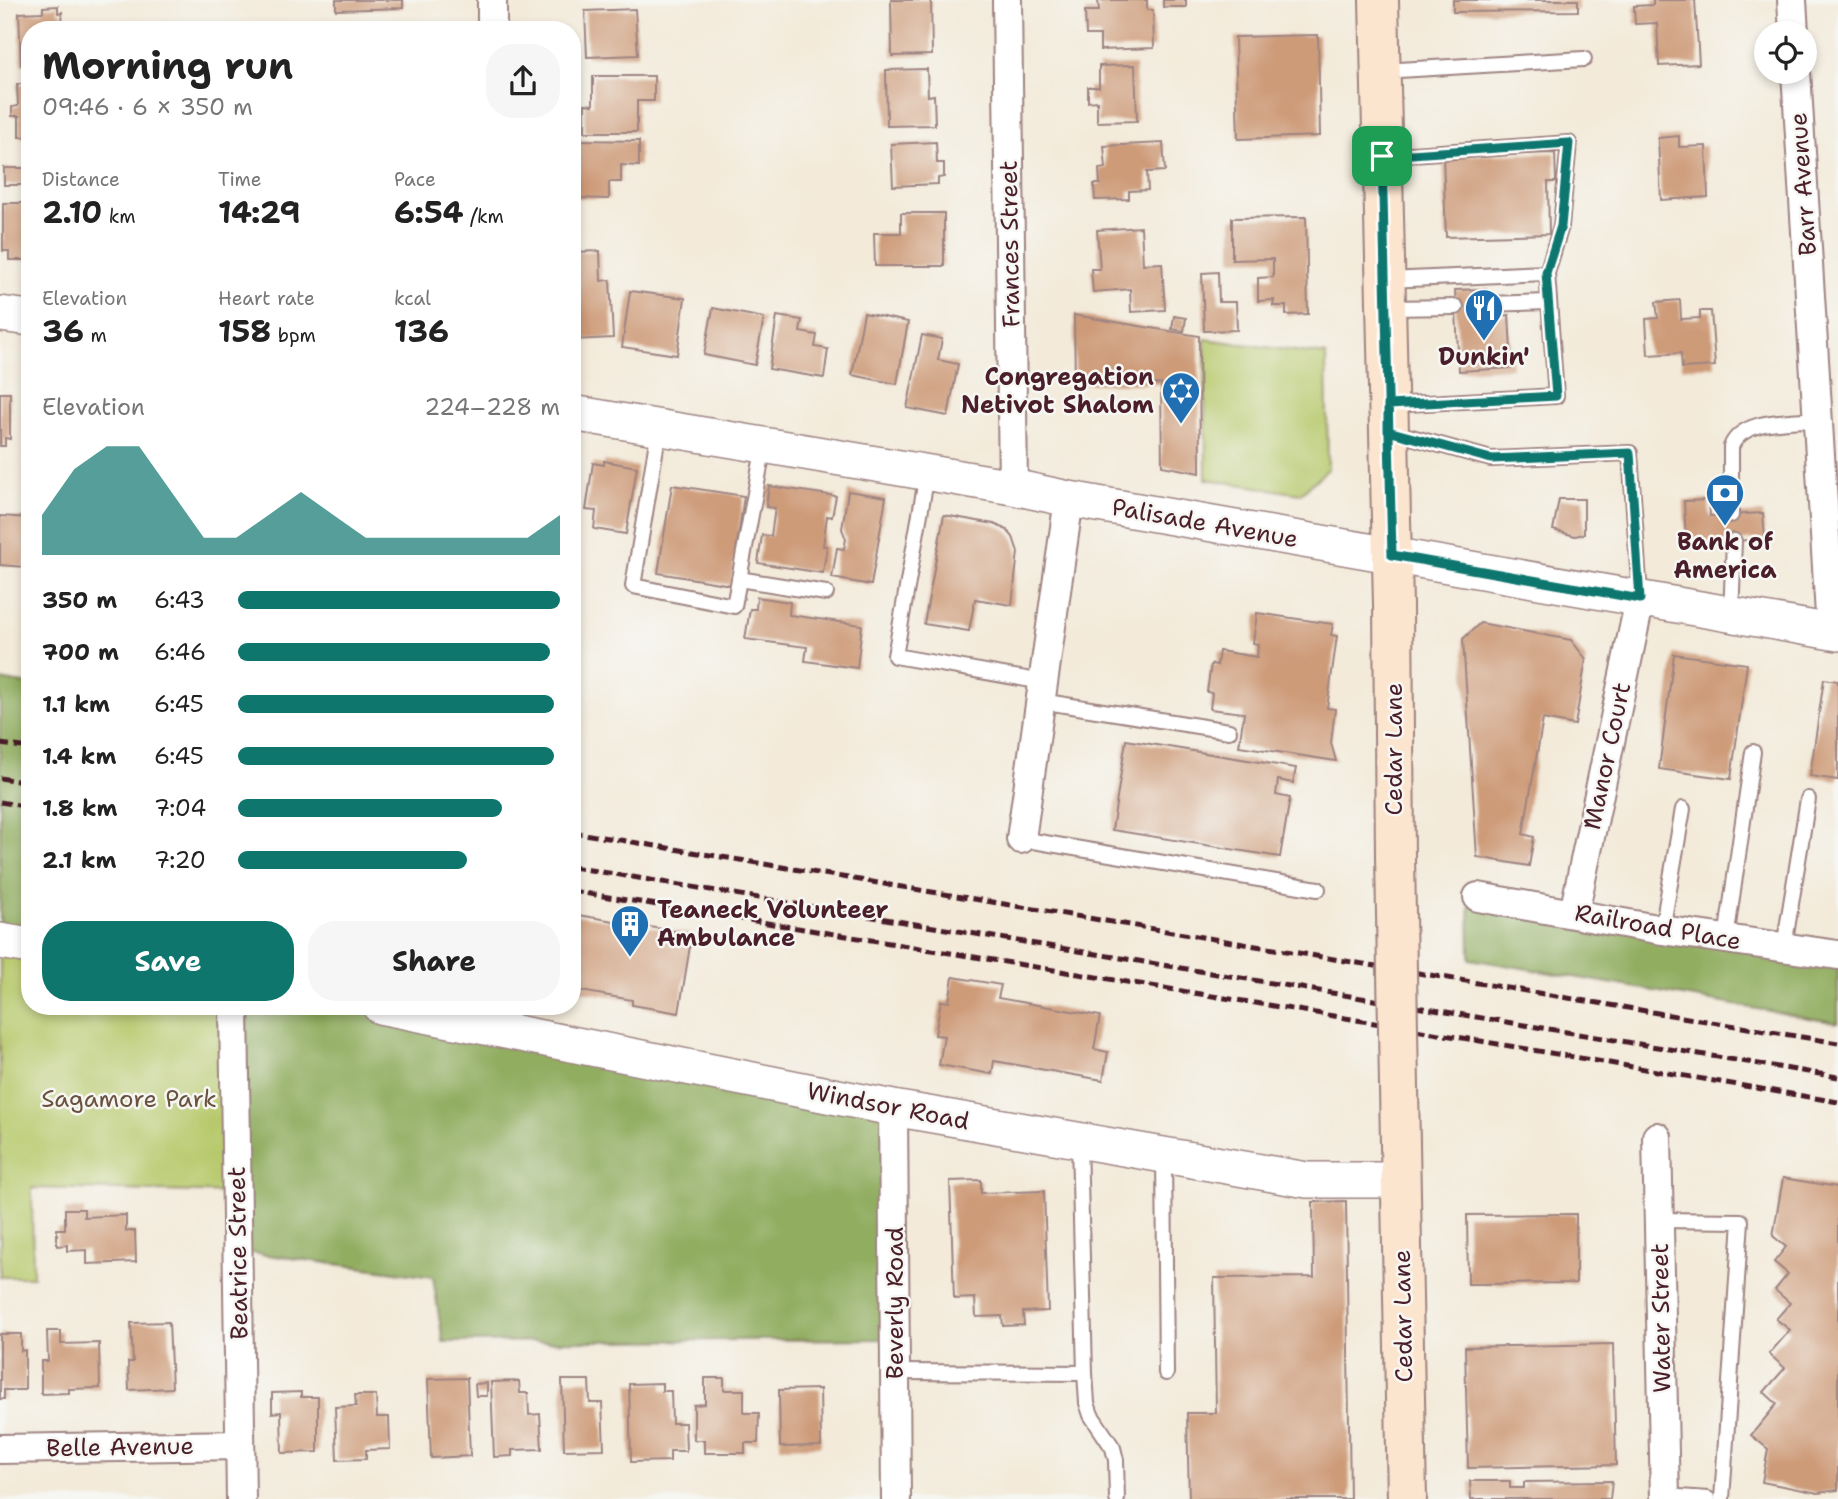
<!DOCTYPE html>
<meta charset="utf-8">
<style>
:root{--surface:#fff;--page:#f6f6f6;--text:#222;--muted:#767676;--accent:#0f766e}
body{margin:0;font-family:"Shantell Sans",sans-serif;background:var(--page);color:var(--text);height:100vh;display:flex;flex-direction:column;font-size:26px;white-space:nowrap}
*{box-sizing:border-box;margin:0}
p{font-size:23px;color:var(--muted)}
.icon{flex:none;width:38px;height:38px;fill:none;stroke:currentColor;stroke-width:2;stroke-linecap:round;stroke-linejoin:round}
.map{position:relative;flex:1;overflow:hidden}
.sheet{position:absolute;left:21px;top:21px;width:560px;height:994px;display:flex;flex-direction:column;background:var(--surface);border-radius:28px;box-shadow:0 4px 10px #0003}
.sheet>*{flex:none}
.controls{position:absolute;left:1754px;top:21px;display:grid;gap:14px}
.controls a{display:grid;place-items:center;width:63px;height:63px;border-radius:50%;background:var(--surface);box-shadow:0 4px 10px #0003;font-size:35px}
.pin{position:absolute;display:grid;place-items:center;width:60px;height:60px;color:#fff;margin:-30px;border-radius:14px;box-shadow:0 4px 10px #0006}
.round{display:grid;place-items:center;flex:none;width:74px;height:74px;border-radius:28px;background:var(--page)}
.overview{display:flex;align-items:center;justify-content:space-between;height:119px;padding:0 21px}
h1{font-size:38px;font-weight:700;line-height:52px}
.stats{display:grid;grid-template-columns:repeat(3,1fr);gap:10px;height:119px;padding:7px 21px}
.stats div{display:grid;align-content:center}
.stats b{font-size:30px;font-weight:700}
.stats small{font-size:19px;font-weight:400}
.stats p{font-size:19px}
.chart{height:196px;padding:14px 21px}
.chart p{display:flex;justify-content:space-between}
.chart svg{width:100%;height:126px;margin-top:7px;fill:var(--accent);opacity:.7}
.action{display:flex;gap:14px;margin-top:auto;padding:14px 21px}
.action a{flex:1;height:80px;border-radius:28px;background:var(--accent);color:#fff;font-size:28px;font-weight:700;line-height:80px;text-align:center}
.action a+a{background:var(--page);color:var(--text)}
ul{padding:0 21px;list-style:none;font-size:23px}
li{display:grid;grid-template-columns:112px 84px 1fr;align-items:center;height:52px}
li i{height:18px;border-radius:9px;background:var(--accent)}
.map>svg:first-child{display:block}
.green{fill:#b7c96c;stroke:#80744c;stroke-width:2}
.forest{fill:#91ad60;stroke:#6e6646;stroke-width:2}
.building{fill:#ce9b79}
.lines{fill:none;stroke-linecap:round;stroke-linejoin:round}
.service-casing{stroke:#9e8482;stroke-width:18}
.minor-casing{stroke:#9e8482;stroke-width:32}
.tertiary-casing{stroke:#9e8482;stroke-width:38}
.secondary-casing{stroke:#9e8482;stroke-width:42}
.service{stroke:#fff;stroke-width:14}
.minor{stroke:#fff;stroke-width:28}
.tertiary{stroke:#fff;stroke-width:35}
.secondary{stroke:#fce5cf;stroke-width:38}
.rail{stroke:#4a1f2b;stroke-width:5;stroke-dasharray:10 5;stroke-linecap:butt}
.secondary-bridge-casing{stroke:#9e8482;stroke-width:42;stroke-linecap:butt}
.secondary-bridge{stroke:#fce5cf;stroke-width:38}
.route-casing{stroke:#fff;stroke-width:14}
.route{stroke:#0f766e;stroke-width:9}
.labels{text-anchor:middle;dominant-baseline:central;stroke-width:5;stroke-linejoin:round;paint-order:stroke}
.street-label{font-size:24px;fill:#4a1f2b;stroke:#f6f6f2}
.poi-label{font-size:24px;font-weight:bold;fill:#4a1f2b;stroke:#f6f6f2}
.park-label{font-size:24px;fill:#6b523e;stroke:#f6f6f2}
</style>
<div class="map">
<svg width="1838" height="1499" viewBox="0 0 1838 1499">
<rect width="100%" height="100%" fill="#f6f6f2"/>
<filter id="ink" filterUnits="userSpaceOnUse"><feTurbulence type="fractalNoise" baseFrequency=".0143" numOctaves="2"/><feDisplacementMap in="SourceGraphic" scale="14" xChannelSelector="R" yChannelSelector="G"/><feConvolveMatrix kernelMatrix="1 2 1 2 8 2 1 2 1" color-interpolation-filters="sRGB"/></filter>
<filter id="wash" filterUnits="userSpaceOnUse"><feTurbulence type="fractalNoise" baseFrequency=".00686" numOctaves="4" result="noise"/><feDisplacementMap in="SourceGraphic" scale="28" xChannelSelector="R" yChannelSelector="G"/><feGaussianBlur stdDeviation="1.57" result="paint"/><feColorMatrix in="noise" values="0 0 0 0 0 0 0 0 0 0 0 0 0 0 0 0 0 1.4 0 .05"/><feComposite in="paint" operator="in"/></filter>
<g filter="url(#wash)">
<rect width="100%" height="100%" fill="#f3ead9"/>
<g class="green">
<polygon points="1205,339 1326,355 1328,469 1300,494 1206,479"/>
<polygon points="0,941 30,946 30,1006 234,1006 237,1193 32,1188 33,1277 0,1277"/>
</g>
<g class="forest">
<polygon points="0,680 30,685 30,946 0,941"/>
<polygon points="1469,898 1838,961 1838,1023 1470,959"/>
<polygon points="234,1006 438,1006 893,1108 895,1339 443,1342 433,1277 238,1251"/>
</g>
<g id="blocks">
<g class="building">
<polygon points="336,0 403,0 403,8 336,10"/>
<polygon points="891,0 931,0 932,55 892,56"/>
<polygon points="1098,0 1147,0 1147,10 1153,10 1154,48 1100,50 1100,35 1086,35 1085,11 1099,11"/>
<rect x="1163" y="0" width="23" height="7"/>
<polygon points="1453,0 1578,0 1578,11 1453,12"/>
<polygon points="1653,0 1695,0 1699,64 1659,66 1657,23 1635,24 1634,6 1653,5"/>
<polygon points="58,6 58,13 62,12 63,30 30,30 30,64 21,65 19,13 43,12 43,7"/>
<polygon points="635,9 638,55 587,57 585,11"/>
<polygon points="1318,35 1320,136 1238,139 1235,37"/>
<polygon points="1135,65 1137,121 1097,122 1097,101 1088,102 1088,87 1099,87 1099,66"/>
<polygon points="927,69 928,96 934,95 935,125 887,126 886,70"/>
<polygon points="593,76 654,76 654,101 637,101 637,132 585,132 585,104 593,105"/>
<polygon points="17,84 30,84 30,137 19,137 19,116 12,116 12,107 18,106"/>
<polygon points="1679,136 1679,147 1706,146 1708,197 1661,200 1658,138"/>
<polygon points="576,140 639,141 639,166 621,165 621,182 609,182 609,199 575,198"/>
<polygon points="936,142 937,163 944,163 944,177 938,178 938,184 893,186 891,144"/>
<polygon points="1163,143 1165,171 1147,172 1148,190 1129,191 1129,199 1095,200 1094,184 1100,184 1099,169 1106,168 1104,146"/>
<polygon points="1555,153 1556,182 1548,182 1549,234 1446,237 1443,156"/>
<rect x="4" y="168" width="26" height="17"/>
<polygon points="3,203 30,203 30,260 9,260 9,251 3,251"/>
<polygon points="901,213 944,213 944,266 875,266 874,233 901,233"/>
<polygon points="1306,217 1308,314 1286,315 1286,306 1273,306 1274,300 1258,301 1258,278 1273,277 1273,259 1232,260 1232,218"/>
<polygon points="1141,227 1143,264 1162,263 1165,310 1131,312 1130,289 1093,292 1091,269 1100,269 1097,230"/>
<polygon points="600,251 601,281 610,280 613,338 572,340 572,252"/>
<polygon points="1218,272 1219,302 1236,302 1237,330 1204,331 1202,273"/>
<polygon points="1486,289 1487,316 1509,315 1512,368 1459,371 1455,290"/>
<polygon points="630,291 685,298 677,355 622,347"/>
<polygon points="1680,300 1681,319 1700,318 1700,311 1711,311 1715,366 1682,368 1681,353 1648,355 1646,319 1658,318 1656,302"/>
<polygon points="713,308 764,318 755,365 704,355"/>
<polygon points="864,313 908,322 897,384 852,375"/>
<polygon points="1074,315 1199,336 1200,473 1162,466 1161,384 1075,384"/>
<polygon points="777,316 802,320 800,332 817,335 815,347 828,349 824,378 769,369"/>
<polygon points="1174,316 1186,318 1184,331 1172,329"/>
<polygon points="922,335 942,339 938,360 958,364 948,416 907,408"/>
<polygon points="28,360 30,360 30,385 26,384"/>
<polygon points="0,393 10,393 10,439 5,438 5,446 0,446"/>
<polygon points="604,461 637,467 626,534 594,529 596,511 586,510 593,463 604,465"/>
<polygon points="672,485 744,496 731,585 658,573"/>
<polygon points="769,486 836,496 832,517 827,516 823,546 827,546 823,573 758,563 762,535 771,536 775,508 766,507"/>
<polygon points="848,491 886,497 871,585 832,578 837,548 844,549 846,539 842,529"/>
<polygon points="1559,499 1584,499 1584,534 1575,536 1553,530"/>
<polygon points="1709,500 1710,516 1763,513 1765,539 1686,544 1684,501"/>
<polygon points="944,515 994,524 1007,530 1013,537 1018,552 1012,605 975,599 969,631 924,624"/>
<polygon points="0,516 29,518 25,567 0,565"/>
<polygon points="757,597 790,602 789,615 862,625 857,668 805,661 807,647 745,639 750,609 756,609"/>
<polygon points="1257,613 1333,624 1331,635 1337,636 1327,708 1335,709 1331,743 1336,761 1239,746 1244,713 1210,709 1212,693 1207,692 1211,664 1217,665 1219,651 1257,657 1258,644 1253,643"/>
<polygon points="1480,623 1571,640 1586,659 1575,725 1543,719 1523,834 1534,837 1529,866 1477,857 1463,639"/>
<polygon points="1674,654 1747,664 1731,779 1659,769"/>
<polygon points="1824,679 1838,681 1838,780 1810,776"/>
<polygon points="1126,740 1296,768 1293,783 1278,780 1276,795 1290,798 1280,857 1112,830"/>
<polygon points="572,914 692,934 679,1013 632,1005 632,1000 581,991 582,983 572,981"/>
<polygon points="953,977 1001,985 998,998 1100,1016 1094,1049 1108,1052 1103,1080 994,1061 992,1074 939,1065 944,1036 935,1035 941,1001 949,1002"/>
<polygon points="1783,1178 1838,1187 1838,1490 1818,1493 1762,1482 1768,1449 1751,1435 1777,1404 1764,1392 1785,1368 1769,1354 1790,1330 1776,1319 1790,1303 1775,1290 1788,1274 1774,1262 1786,1247 1773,1236"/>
<polygon points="981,1180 981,1193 1044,1191 1048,1311 1023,1312 1024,1325 1003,1326 1002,1316 976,1317 975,1298 954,1299 950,1181"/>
<polygon points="1346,1201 1350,1499 1189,1499 1187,1413 1216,1413 1214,1278 1314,1277 1313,1202"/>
<polygon points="65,1209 84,1209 84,1217 126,1215 126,1231 135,1231 136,1262 87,1264 87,1250 67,1251 67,1245 57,1246 57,1229 65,1229"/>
<polygon points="1576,1214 1576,1283 1468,1284 1467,1215"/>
<polygon points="169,1322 172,1388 129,1390 128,1362 133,1362 131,1323"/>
<polygon points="47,1331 61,1331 61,1344 99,1343 100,1388 69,1389 69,1393 41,1394 41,1361 48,1361"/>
<polygon points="0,1334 21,1334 21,1351 25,1350 25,1390 4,1390 4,1399 0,1399"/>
<polygon points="1613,1344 1616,1465 1468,1468 1465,1347"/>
<polygon points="467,1378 470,1456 431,1458 428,1379"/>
<polygon points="705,1378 724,1378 724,1390 744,1390 744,1413 759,1413 758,1443 745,1443 745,1453 704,1453 704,1440 694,1440 694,1405 705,1404"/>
<polygon points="562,1380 589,1380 590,1403 602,1403 604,1449 564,1450"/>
<polygon points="519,1381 520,1393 528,1393 529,1415 540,1414 542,1449 512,1450 512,1456 494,1457 491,1382"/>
<polygon points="487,1383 487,1396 476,1396 475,1384"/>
<polygon points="662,1383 662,1391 671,1391 672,1423 685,1423 686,1451 670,1451 670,1461 631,1462 629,1384"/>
<polygon points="820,1389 821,1446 780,1447 779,1390"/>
<polygon points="301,1392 301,1397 318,1397 318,1452 282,1453 281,1412 272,1413 272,1393"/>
<polygon points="355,1395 376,1395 377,1417 389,1417 390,1449 366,1450 366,1459 337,1460 335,1407 356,1406"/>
<polygon points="1470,1481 1510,1481 1510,1488 1524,1488 1524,1482 1612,1481 1610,1499 1471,1499"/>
</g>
</g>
</g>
<g filter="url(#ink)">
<use href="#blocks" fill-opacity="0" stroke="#9e8482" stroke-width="2"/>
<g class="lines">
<g class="service-casing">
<g id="service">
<polyline points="1382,71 1584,59"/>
<polyline points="1383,156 1569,143 1561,226 1547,273 1556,396 1388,405"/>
<polyline points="1387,280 1547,273"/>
<polyline points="1487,304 1549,302"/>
<polyline points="1387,308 1456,307"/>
<polyline points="659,429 633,586 734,606 764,445"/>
<polyline points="1393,432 1491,459 1630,453 1640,597"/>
<polyline points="927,474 895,656 1043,682"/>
<path d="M1731,515V447C1742,418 1791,422 1818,419"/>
<polyline points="739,579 826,593"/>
<polyline points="1731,615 1734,541"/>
<polyline points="1040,701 1229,731"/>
<polyline points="1021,839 1318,889"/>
<polyline points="1662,930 1683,809"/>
<polyline points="1726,939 1753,752"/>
<polyline points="1784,947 1808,799"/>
<polyline points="1164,1157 1166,1373"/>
<polyline points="1659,1220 1741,1221 1722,1499"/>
<polyline points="895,1372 1085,1373 1079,1142"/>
<polyline points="1085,1373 1087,1403 1091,1415 1113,1448 1116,1460 1117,1499"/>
<polyline points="1665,1496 1708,1499"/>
</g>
</g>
<g class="minor-casing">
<g id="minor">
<polyline points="492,0 492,30"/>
<polyline points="1007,0 1013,487"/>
<polyline points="1792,0 1794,33"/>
<polyline points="1796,72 1831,631"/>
<polyline points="1021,839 1069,499"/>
<polyline points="1478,897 1662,930 1838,955"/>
<polyline points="1574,913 1640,599"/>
<polyline points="234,1006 241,1499"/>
<polyline points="893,1108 896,1499"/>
<polyline points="1657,1137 1665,1499"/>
<polyline points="0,1449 240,1445"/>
</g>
</g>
<g class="tertiary-casing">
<g id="tertiary">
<polyline points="0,314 30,318"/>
<polyline points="572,413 1013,487 1069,499 1838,633"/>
<polyline points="0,941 30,946"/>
<polyline points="380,1006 893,1108 1307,1180 1400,1180"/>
</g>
</g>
<g class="secondary-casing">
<g id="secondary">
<polyline points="1379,0 1393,605 1395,856"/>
<polyline points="1400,1144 1407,1499"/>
</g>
</g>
<use href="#service" class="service"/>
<use href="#minor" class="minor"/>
<use href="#tertiary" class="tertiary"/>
<use href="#secondary" class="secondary"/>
<g class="rail">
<polyline points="0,744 30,748"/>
<polyline points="0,778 30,783"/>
<polyline points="0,802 30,807"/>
<polyline points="572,832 1838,1043"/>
<polyline points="572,867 1838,1077"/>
<polyline points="572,891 1310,1012 1838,1102"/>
</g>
<g class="secondary-bridge-casing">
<polyline id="secondary-bridge" points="1395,856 1400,1144"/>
</g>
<use href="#secondary-bridge" class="secondary-bridge"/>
</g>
</g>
<g class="lines" filter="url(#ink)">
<g class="route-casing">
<polyline id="route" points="1382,156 1392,555 1640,599 1630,453 1491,459 1388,431 1388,405 1556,396 1546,273 1561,226 1569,143 1382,156"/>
</g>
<use href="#route" class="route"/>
</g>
<defs>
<g id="restaurant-pin" transform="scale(2.0125)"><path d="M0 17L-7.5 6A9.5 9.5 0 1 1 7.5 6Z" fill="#1f6fb2" stroke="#f6f6f2"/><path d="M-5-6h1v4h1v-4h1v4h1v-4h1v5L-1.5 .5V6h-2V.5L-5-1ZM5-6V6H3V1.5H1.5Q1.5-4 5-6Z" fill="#fff"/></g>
<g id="synagogue-pin" transform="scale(2.0125)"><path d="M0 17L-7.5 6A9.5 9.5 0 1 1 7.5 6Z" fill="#1f6fb2" stroke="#f6f6f2"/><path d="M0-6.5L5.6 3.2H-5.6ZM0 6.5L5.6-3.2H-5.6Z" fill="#fff"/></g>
<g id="bank-pin" transform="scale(2.0125)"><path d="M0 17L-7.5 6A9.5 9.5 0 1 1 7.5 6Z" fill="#1f6fb2" stroke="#f6f6f2"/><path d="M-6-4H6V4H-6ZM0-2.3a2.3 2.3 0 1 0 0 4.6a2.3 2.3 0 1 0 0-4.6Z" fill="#fff"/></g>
<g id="building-pin" transform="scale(2.0125)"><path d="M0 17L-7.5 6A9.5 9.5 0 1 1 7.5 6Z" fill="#1f6fb2" stroke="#f6f6f2"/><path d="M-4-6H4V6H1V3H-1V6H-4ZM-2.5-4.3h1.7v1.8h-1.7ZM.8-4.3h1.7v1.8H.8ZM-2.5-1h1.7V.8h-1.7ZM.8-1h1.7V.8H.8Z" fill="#fff"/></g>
</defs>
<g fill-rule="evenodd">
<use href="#restaurant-pin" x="1484" y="308"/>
<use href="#synagogue-pin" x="1181" y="391"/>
<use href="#bank-pin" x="1725" y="493"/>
<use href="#building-pin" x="630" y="924"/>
</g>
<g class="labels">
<g class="street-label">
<text transform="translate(1803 184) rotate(-94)">Barr Avenue</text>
<text transform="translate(1010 244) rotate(-91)">Frances Street</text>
<text transform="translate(1205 523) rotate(10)">Palisade Avenue</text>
<text transform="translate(1394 749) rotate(-90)">Cedar Lane</text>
<text transform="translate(1607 756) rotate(-78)">Manor Court</text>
<text transform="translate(1658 927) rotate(10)">Railroad Place</text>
<text transform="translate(888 1106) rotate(11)">Windsor Road</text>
<text transform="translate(238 1253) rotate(-91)">Beatrice Street</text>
<text transform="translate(895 1303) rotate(-90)">Beverly Road</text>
<text transform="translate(1403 1316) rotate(-91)">Cedar Lane</text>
<text transform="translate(1661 1318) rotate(-91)">Water Street</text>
<text transform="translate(120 1447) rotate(-1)">Belle Avenue</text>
</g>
<g class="poi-label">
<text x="1484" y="357">Dunkin'</text>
<text x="1154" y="377" text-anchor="end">Congregation<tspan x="1154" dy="28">Netivot Shalom</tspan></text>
<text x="1725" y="542">Bank of<tspan x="1725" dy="28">America</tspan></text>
<text x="657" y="910" text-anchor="start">Teaneck Volunteer<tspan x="657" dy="28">Ambulance</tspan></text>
</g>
<g class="park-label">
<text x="129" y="1099">Sagamore Park</text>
</g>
</g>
</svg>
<div class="controls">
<a><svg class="icon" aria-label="locate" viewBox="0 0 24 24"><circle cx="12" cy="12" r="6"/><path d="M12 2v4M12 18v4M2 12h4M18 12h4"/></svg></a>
</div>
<div class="pin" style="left:1382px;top:156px;background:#1e9e55"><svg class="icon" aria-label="arrive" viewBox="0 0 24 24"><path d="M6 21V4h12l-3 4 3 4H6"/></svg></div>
<section class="sheet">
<div class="overview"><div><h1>Morning run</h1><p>09:46 · 6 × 350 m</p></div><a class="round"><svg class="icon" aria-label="share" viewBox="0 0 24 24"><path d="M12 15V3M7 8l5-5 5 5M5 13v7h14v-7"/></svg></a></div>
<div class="stats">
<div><p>Distance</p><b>2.10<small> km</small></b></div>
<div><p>Time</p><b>14:29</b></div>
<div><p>Pace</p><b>6:54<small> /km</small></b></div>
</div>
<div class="stats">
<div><p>Elevation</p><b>36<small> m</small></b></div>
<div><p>Heart rate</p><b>158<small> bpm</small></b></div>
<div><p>kcal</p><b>136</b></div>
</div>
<div class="chart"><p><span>Elevation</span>224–228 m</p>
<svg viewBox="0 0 160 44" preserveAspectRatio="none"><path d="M0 44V30L10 14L20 6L30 6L40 22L50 38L60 38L70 30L80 22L90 30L100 38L110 38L120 38L130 38L140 38L150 38L160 30V44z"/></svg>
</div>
<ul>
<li><b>350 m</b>6:43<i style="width:100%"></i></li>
<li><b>700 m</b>6:46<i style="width:97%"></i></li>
<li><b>1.1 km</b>6:45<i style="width:98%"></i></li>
<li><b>1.4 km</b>6:45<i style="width:98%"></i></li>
<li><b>1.8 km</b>7:04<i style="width:82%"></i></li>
<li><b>2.1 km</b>7:20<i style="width:71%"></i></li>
</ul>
<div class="action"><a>Save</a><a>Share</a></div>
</section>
</div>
